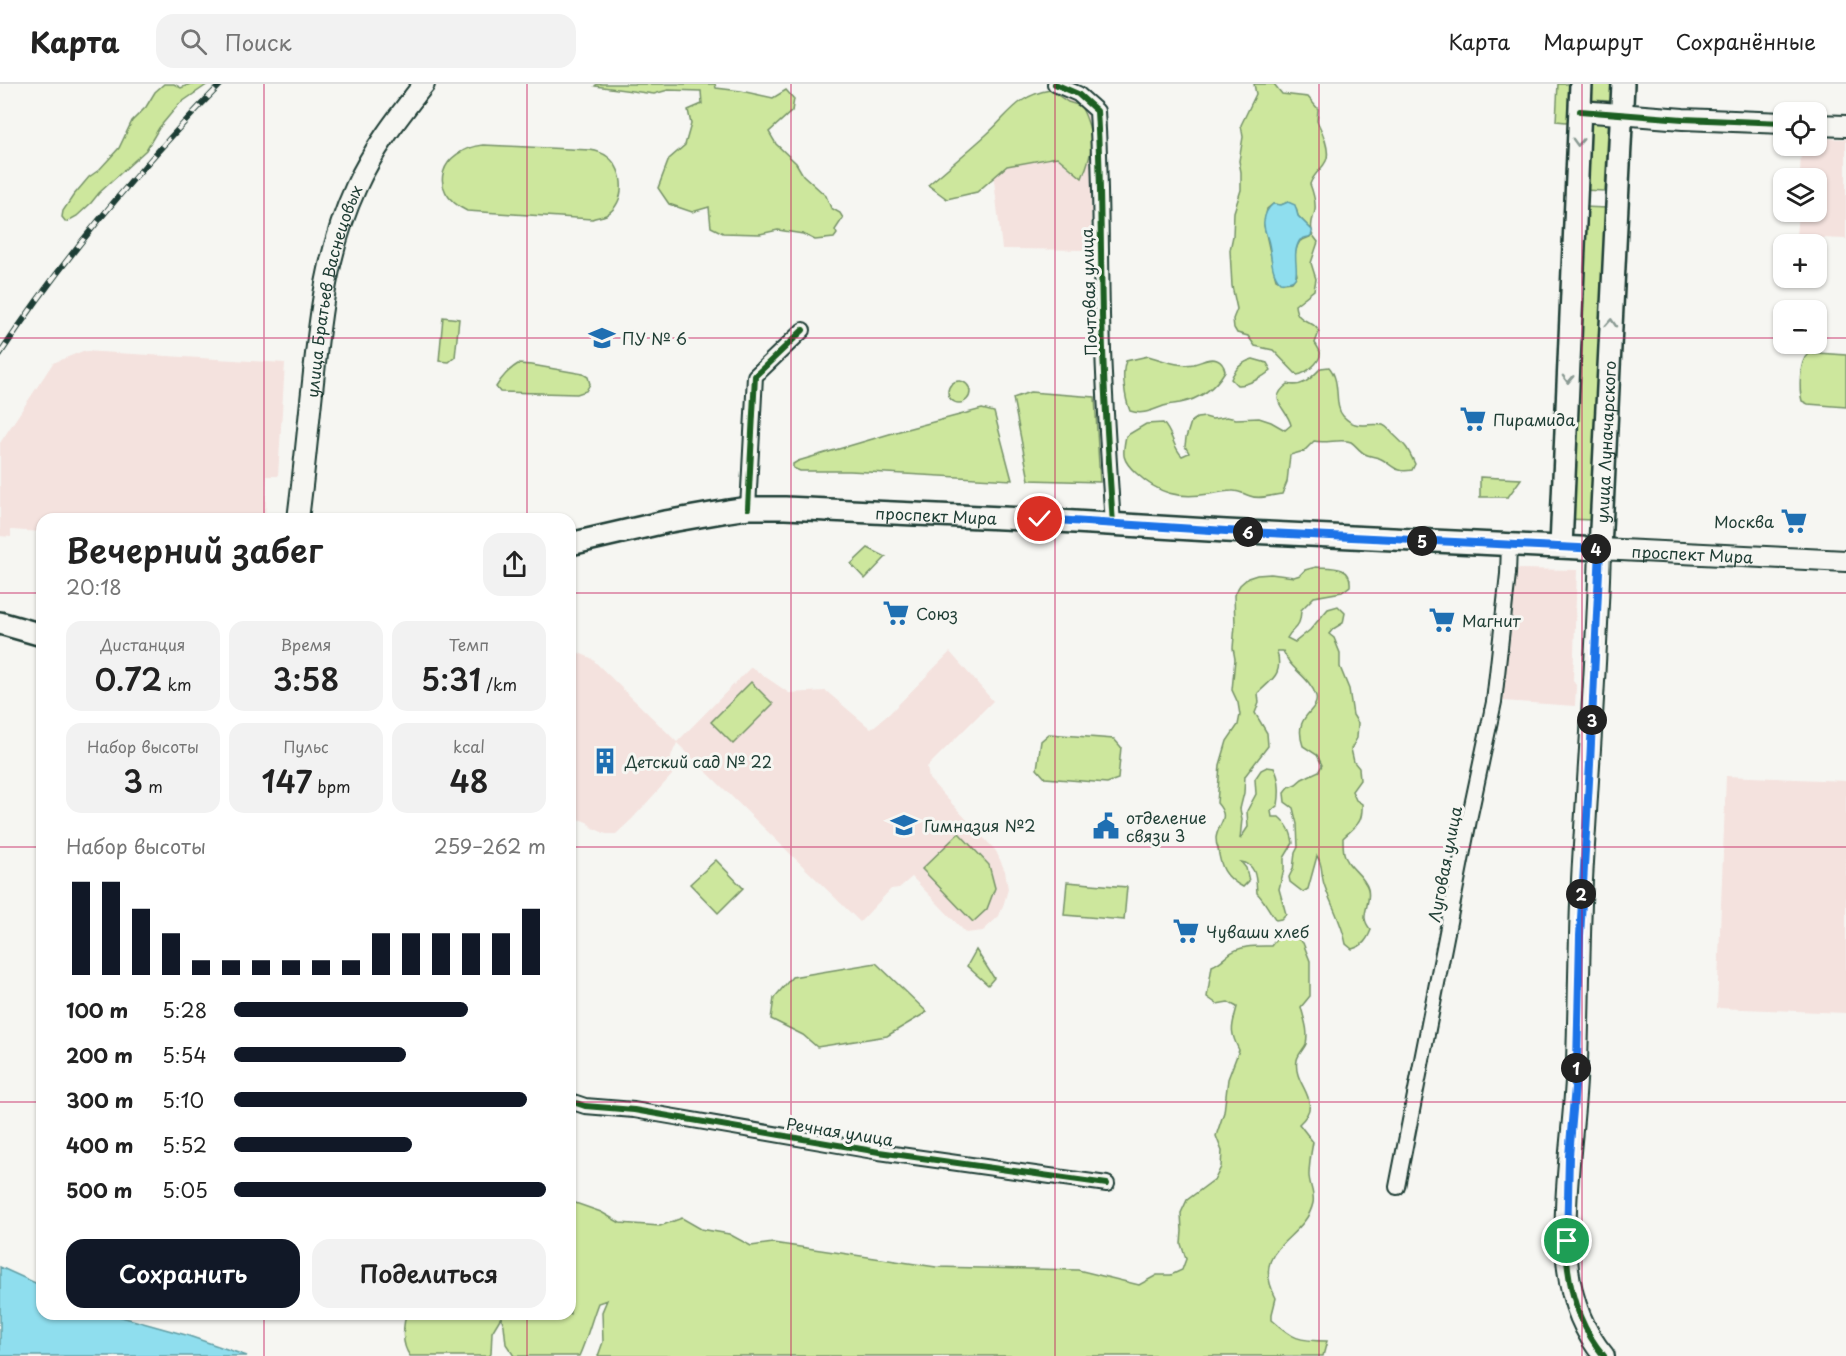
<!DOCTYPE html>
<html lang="ru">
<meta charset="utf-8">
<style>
:root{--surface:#fff;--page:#f2f2f2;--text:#222;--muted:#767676;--line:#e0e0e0;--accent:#111827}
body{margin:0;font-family:"Playpen Sans",sans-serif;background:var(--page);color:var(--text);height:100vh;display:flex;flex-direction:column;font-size:22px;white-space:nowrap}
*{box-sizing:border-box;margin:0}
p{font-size:20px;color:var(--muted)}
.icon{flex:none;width:33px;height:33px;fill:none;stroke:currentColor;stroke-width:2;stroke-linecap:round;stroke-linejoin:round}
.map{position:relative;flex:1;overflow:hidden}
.side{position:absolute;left:36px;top:429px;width:540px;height:807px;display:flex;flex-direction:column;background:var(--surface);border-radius:18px;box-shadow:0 2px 4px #0004}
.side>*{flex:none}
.tools{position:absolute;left:1773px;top:18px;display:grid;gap:12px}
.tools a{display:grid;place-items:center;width:54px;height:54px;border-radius:12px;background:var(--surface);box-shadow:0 2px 4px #0004;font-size:30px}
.pin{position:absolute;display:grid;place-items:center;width:51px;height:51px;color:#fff;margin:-26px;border:3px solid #fff;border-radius:50%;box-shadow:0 2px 6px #0007}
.km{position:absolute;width:30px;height:30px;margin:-15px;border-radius:50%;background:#222;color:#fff;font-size:16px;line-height:30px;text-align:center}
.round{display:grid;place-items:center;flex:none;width:63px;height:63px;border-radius:18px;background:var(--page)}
.summary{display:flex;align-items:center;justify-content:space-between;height:102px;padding:0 30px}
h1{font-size:33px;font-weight:600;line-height:45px}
.figures{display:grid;grid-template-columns:repeat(3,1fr);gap:9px;height:102px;padding:6px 30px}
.figures div{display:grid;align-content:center;border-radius:15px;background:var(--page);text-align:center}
.figures b{font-size:30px;font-weight:600}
.figures small{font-size:16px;font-weight:400}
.figures p{font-size:16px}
.chart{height:168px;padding:12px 30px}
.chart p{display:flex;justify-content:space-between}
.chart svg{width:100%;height:108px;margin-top:6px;stroke:var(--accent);stroke-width:6}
.button{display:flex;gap:12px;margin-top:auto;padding:12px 30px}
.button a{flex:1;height:69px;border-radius:18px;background:var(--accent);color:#fff;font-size:24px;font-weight:600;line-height:69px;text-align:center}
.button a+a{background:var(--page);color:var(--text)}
ul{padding:0 30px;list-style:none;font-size:20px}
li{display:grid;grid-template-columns:96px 72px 1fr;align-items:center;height:45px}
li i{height:15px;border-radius:8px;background:var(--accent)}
header{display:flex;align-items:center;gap:36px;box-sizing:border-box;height:84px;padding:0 30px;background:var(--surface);border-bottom:2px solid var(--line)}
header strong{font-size:28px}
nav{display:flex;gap:33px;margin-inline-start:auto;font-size:21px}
.search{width:420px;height:54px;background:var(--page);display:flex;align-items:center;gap:15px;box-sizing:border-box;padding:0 21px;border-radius:18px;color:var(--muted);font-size:22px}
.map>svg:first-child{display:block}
.built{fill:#f4e2de}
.green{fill:#cde79d;stroke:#769268;stroke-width:1.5}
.water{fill:#8fdeee;stroke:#629ea4;stroke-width:1.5}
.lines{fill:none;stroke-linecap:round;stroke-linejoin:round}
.street-casing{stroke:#1f3d34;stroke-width:18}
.secondary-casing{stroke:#1f3d34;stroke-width:24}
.primary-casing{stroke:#1f3d34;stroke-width:26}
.street{stroke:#f6f6f2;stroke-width:14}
.secondary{stroke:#f6f6f2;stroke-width:20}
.primary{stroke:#f6f6f2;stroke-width:21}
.rail-casing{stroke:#1f3d34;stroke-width:6}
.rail{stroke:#f6f6f2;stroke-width:4;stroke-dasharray:11;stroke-linecap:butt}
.cycleway-casing{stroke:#f6f6f2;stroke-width:10}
.cycleway{stroke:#1b5e20;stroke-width:6}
.oneway{stroke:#8a9a93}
.route-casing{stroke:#fff;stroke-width:12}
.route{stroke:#1a73e8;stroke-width:8}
.grid{fill:none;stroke:#c2185b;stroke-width:1.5;stroke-opacity:0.55}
.labels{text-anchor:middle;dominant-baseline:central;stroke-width:6;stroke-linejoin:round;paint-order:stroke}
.street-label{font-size:16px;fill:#1f3d34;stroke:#f6f6f2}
.poi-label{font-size:16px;fill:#1f3d34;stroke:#f6f6f2;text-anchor:start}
</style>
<header>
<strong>Карта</strong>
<div class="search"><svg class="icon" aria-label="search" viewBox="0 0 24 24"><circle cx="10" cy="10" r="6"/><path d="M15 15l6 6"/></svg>Поиск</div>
<nav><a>Карта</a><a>Маршрут</a><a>Сохранённые</a></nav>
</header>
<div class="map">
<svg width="1846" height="1272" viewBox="0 0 1846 1272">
<rect width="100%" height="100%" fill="#f6f6f2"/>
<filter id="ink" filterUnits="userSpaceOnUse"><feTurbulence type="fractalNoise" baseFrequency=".0167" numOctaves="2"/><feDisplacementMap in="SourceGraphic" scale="12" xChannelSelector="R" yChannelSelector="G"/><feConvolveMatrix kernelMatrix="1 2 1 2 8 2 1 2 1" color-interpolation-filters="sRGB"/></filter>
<g filter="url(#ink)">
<g class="built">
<polygon points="1067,12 1091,34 1091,166 1002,165 989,54 1038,17"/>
<polygon points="1817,54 1846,55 1846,155 1796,153 1798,128 1816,128 1816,94 1800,94 1801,62 1816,62"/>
<polygon points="83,267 285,279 278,392 267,392 265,435 42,435 42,448 11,446 11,453 0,452 0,359 53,279"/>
<polygon points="1514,485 1577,486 1573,597 1576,601 1575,622 1503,617"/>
<polygon points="950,568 993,617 927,683 929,695 996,767 1005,787 1008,805 1004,819 999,832 983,847 966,849 912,793 899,804 891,805 860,838 677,659 671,672 672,691 632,735 616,750 606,750 593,744 587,738 570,732 570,572 579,569 591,574 677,658 751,583 789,609 826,607 871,645 889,630"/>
<polygon points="1726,692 1846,697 1846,929 1717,924"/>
</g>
<g class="green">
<polygon points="164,0 174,0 181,4 190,0 208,0 179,20 159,44 146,66 99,109 91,119 77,132 66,138 62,133 63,127 73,112 89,93 99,86 119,64 132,37 146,23 155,8"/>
<polygon points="597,0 715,0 716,4 741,7 773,14 786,6 794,15 792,27 769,48 776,60 796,79 803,91 826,112 831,124 840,129 843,134 835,146 837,150 834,154 815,156 803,150 778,146 760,150 723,149 711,143 709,123 692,128 669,120 658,104 669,75 685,61 691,40 688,26 702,20 701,7 668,6 654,10 595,2"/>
<path d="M1254,0H1274L1282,10L1308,13L1318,25L1317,37C1321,45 1331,67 1326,77C1322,86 1315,87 1310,100C1313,108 1316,117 1315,126C1314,133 1310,138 1312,146L1298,132L1296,124L1288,118L1281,121L1273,120L1267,125L1264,141L1275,191L1276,195L1284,199L1292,198L1297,191C1294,179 1293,167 1300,157L1310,153L1312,150L1318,158L1311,179L1316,195L1314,206L1295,221C1297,241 1313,234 1319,248L1315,259C1317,262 1319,265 1320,268C1322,278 1305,290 1297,291L1273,266L1255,262L1248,252L1237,249L1234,244L1233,235L1237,225L1232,202L1230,166L1233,152L1234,128L1241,106V88L1239,77L1243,53L1241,41L1256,10Z"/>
<polygon points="1558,0 1575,0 1571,36 1566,38 1556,37"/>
<polygon points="1590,0 1612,0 1611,17 1589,16"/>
<path d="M1050,6L1068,18L1081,22C1095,51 1095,64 1082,94L1057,73L1007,82L977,108L947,115L928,101C947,85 967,68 986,51C1010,30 1016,12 1050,6Z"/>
<polygon points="1586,28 1609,28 1605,107 1582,106"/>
<path d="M483,61L590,66C597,67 602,68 608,73C625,86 627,119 606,131C602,133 596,133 592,135L467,127C425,106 441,66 483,61Z"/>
<polygon points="1584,123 1606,124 1592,436 1567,435"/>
<polygon points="443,233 459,235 455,273 449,278 439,277"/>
<path d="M1817,269L1846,271V323L1808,320L1802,317C1799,306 1799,277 1808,270Z"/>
<path d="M1148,272C1163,276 1178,283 1194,280C1202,278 1210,273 1217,276C1222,278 1224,282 1225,287C1215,304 1200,315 1180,319C1174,320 1167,320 1161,323C1150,327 1142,331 1130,327C1125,315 1121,288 1126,277Z"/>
<path d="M1253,275L1267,279L1271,286C1264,293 1246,302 1237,301L1231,295C1235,285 1242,278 1253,275Z"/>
<path d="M518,280L532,281L583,290L588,293L590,300L586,307L577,310L500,308L496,303C502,293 508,286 518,280Z"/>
<path d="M1329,283C1342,298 1333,321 1343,332C1357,347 1367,338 1383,341C1388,343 1389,346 1393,350C1407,363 1407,363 1415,380L1412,386C1397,389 1394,383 1383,376C1377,372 1370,373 1365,370C1359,367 1356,361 1351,358C1341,354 1326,360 1314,357L1304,367L1290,371L1287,398L1282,410C1272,411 1260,416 1250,412C1243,410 1239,406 1232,407C1224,407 1217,409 1209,410C1178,415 1159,410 1136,389C1122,376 1122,371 1126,352L1146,340L1163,339C1173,349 1172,362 1182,372L1189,369L1185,362L1186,354L1191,338L1197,334L1205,333L1212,335L1227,333L1236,335L1259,334L1271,338L1285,346L1291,341C1287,324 1266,316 1288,300C1303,304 1311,294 1321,284Z"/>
<circle cx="959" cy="308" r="11"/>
<polygon points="1030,308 1095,313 1100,398 1029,396 1013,314"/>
<polygon points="982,325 994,328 1012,396 850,387 800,387 793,384 793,380 798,377 903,346"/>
<polygon points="1480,393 1521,395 1508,413 1480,413"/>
<polygon points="868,464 886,473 865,495 851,480"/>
<path d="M1316,483C1331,484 1352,481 1350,502L1342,508L1314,513L1301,526C1300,546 1295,540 1287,554L1295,558L1310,546L1328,525L1338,522L1345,529L1343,539L1333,545L1329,550L1334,554L1340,569V583L1349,605L1353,631L1358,639L1357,654L1351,665L1354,678L1359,684L1360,696L1352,707L1356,716L1362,720C1363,740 1356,741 1343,754C1343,759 1343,764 1344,769C1347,784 1364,790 1368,805C1372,822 1357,831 1371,846C1367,856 1363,862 1352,865L1346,860C1342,838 1331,821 1324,800C1321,791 1323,780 1317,772L1308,805L1303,808L1290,798L1289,793L1293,785L1295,769L1298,763L1297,740L1293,724L1285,718L1284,709L1289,703L1296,700L1302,695L1319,687L1322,681L1317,671L1303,662C1292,629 1320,629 1316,612C1312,598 1298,589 1290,579C1287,575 1285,571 1283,567H1277C1283,591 1273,594 1258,609L1259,619L1255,629L1267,649L1268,662L1245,692L1244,709L1240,725L1242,735L1240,755L1248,743L1247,727L1256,710L1255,695L1261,686L1267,683L1274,684C1280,694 1280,710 1278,721L1271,727L1272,733H1279C1288,741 1291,747 1293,759L1284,774V785L1279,805L1286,830L1281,835L1276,836C1269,827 1265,817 1257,809C1256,796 1257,780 1241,778L1246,784L1249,797L1243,803C1225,794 1220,782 1218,764C1217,762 1216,756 1216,754C1218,738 1231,735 1217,719L1220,681L1227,657L1238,641L1240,631L1238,619L1232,606L1235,575L1233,564L1235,541L1234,511L1240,501L1248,494L1257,491L1271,490L1294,493L1300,491L1305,486Z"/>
<polygon points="751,598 773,620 733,660 711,638"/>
<polygon points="1049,650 1114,655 1121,663 1118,695 1107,699 1045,694 1037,685 1041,657"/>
<polygon points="959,749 989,781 995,804 987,825 973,838 922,785"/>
<polygon points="716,776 743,804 718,829 690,800"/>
<polygon points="1067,798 1127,803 1124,836 1064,831"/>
<path d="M1293,851L1303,859L1310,877V912L1301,923C1304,935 1309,947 1306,960C1304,965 1298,970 1297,976C1292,1002 1326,1016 1299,1040L1313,1058C1311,1069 1309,1080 1309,1091C1309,1100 1315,1110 1313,1119C1305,1157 1248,1162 1276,1214L1272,1230V1236C1293,1255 1298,1257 1327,1257L1323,1272H598L603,1258L602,1228L607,1216L598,1219C591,1237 587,1255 579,1272H514L506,1260L504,1241L501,1233L492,1248L491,1270L489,1272H410C401,1260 403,1244 406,1230H570V1117L601,1128L620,1139L660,1142L682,1134L701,1145L729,1150L751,1162L773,1159L936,1183L1078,1186L1139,1201L1157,1191H1171L1182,1186L1186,1175L1181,1160L1182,1147L1181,1129L1187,1116L1215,1095L1221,1083L1222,1067L1216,1052L1224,1028L1228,995L1239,966C1229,946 1232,943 1237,923L1228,918L1217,920L1207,913L1212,882C1219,879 1223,875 1228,871C1240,861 1256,862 1271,862L1278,853Z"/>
<polygon points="976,866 994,894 988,901 967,882"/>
<polygon points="876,879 927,928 887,952 817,963 803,951 771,935 774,914 792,893"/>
</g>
<g class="water">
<path d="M1288,118L1295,121L1298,132L1312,146C1313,155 1306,152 1300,156C1287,175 1310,201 1280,198C1270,188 1272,169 1268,156C1266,149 1263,144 1264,137C1265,129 1268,124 1273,120L1281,121Z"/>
<polygon points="0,1183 42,1202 42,1230 111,1230 186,1251 247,1272 0,1272"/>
</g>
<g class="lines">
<g class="street-casing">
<g id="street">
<path d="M1055,0L1078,10L1097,27C1102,106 1100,186 1103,265C1105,324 1109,382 1113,440"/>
<polyline points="748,424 755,292 803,246"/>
<polyline points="570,1017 585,1022 634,1026 879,1068 1107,1100"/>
<polyline points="1397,1103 1470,731 1494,618 1508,490 1509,461"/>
</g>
</g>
<g class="secondary-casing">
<g id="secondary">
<polyline points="1580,27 1683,35 1784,39"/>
<polyline points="1816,41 1846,42"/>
<path id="s1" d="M298,435C304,389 308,344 313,298C320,230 327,166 356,103C373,65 399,32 424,0"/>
<path id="s2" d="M1604,1272C1584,1248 1572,1217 1568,1185C1560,1119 1575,1044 1577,977C1579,917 1579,856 1582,796C1588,686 1597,576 1600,465L1846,477"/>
</g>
</g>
<g class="primary-casing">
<g id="primary">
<path id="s3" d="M570,460L665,438L728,427L748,424H785L1024,435L1226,447L1600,465L1623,0"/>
<polyline points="1561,463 1581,0"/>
<polyline points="0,539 42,551"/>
</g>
</g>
<use href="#street" class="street"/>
<use href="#secondary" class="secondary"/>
<use href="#primary" class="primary"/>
<g class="rail-casing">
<path id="rail" d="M0,270C64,173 140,83 221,0"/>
</g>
<use href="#rail" class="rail"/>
<g class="cycleway-casing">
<g id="cycleway">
<path d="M1055,0L1078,10L1097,27C1102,106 1100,186 1103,265C1105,324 1109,382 1113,440"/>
<polyline points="1580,27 1683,35 1784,39"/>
<polyline points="748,424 755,292 803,246"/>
<path d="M1600,465C1597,576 1588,686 1582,796C1579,856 1579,917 1577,977C1575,1044 1560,1119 1568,1185C1572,1217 1584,1248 1604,1272"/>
<polyline points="570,1017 585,1022 634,1026 879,1068 1107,1100"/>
</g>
</g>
<use href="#cycleway" class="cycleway"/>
</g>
<defs><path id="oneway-chevron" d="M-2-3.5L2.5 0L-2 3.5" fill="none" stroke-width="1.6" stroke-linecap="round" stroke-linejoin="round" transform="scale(1.5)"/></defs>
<g class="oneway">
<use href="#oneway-chevron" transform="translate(1578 58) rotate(92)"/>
<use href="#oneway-chevron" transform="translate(1611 239) rotate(-87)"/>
<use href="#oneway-chevron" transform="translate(1568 295) rotate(92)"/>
</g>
</g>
<g class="lines" filter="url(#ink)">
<g class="route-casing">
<polyline id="route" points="1040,435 1226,447 1600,465 1590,680 1580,852 1577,980 1569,1072 1567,1157"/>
</g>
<use href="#route" class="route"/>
</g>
<path class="grid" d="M264,0V435M527,0V435M791,0V1272M1055,0V1272M1319,0V1272M1582,0V1272M0,254H1784M1816,254H1846M0,509H42M570,509H1846M0,763H42M570,763H1846M0,1018H42M570,1018H1846M264,1230V1272M527,1230V1272"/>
<defs>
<g id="university-bare" transform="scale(2.07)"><path d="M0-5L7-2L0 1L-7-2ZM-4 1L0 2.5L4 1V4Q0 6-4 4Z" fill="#1f6fb2" stroke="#f6f6f2" stroke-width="2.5" paint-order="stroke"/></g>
<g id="supermarket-bare" transform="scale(2.07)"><path d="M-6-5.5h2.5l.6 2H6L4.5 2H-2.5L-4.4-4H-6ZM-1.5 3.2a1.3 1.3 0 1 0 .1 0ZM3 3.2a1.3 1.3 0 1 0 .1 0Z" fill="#1f6fb2" stroke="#f6f6f2" stroke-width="2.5" paint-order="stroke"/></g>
<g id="building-bare" transform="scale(2.07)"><path d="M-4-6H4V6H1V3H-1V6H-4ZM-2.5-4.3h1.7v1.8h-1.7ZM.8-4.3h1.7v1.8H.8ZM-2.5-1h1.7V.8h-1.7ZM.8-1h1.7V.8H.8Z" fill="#1f6fb2" stroke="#f6f6f2" stroke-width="2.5" paint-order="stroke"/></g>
<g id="school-bare" transform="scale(2.07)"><path d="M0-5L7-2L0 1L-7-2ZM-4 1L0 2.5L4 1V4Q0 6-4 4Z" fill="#1f6fb2" stroke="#f6f6f2" stroke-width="2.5" paint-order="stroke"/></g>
<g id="civic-bare" transform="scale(2.07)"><path d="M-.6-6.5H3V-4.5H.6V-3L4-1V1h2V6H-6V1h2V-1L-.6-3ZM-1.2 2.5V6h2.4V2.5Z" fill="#1f6fb2" stroke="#f6f6f2" stroke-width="2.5" paint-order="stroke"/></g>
</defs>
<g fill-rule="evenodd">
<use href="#university-bare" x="602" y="254"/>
<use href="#supermarket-bare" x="1473" y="335"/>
<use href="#supermarket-bare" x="1794" y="437"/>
<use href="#supermarket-bare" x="896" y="529"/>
<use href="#supermarket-bare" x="1442" y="536"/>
<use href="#building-bare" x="605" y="677"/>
<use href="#school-bare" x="904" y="741"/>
<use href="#civic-bare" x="1106" y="742"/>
<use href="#supermarket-bare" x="1186" y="847"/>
</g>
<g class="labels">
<g class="street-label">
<text stroke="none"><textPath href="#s1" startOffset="231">улица Братьев Васнецовых</textPath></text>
<text transform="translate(1088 208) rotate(-92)">Почтовая улица</text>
<text stroke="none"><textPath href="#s3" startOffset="1142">улица Луначарского</textPath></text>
<text stroke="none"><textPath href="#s3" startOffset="370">проспект Мира</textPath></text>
<text stroke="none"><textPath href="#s2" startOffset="909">проспект Мира</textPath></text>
<text transform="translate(1444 780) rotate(-79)">Луговая улица</text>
<text transform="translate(840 1047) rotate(9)">Речная улица</text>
</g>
<g class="poi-label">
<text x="622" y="254">ПУ № 6</text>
<text x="1493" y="335">Пирамида</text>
<text x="1774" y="437" text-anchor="end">Москва</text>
<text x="916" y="529">Союз</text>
<text x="1462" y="536">Магнит</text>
<text x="625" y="677">Детский сад № 22</text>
<text x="1126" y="733">отделение<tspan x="1126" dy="18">связи 3</tspan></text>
<text x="924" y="741">Гимназия №2</text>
<text x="1206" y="847">Чуваши хлеб</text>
</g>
</g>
</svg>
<div class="tools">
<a><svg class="icon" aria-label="locate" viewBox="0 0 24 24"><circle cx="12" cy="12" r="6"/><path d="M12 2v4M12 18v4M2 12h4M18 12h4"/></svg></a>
<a><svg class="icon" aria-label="layers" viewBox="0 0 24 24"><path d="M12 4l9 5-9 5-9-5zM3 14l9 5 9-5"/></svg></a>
<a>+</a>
<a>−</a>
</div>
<div class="pin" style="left:1567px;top:1157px;background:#1e9e55"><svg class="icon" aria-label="arrive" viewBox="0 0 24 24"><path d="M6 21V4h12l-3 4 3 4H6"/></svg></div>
<div class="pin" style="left:1040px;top:435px;background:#d93025"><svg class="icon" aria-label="check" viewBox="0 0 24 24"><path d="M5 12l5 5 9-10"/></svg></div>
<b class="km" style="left:1576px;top:984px">1</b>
<b class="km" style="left:1581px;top:810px">2</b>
<b class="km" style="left:1592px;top:636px">3</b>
<b class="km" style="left:1596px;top:465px">4</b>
<b class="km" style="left:1422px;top:457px">5</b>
<b class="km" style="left:1248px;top:448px">6</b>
<section class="side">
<div class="summary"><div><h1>Вечерний забег</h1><p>20:18</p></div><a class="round"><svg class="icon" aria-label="share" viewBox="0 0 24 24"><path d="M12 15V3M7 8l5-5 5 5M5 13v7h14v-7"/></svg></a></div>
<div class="figures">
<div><p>Дистанция</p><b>0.72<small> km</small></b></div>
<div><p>Время</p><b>3:58</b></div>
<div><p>Темп</p><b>5:31<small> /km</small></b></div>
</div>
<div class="figures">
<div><p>Набор высоты</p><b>3<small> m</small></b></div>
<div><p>Пульс</p><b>147<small> bpm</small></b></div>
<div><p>kcal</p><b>48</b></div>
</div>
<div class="chart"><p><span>Набор высоты</span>259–262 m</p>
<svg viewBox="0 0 160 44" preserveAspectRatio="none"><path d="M5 44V6M15 44V6M25 44V17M35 44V27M45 44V38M55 44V38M65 44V38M75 44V38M85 44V38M95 44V38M105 44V27M115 44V27M125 44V27M135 44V27M145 44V27M155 44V17"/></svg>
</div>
<ul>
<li><b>100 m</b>5:28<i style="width:75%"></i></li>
<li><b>200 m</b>5:54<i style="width:55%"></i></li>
<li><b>300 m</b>5:10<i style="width:94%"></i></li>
<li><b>400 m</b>5:52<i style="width:57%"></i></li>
<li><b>500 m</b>5:05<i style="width:100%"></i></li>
</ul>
<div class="button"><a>Сохранить</a><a>Поделиться</a></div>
</section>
</div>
